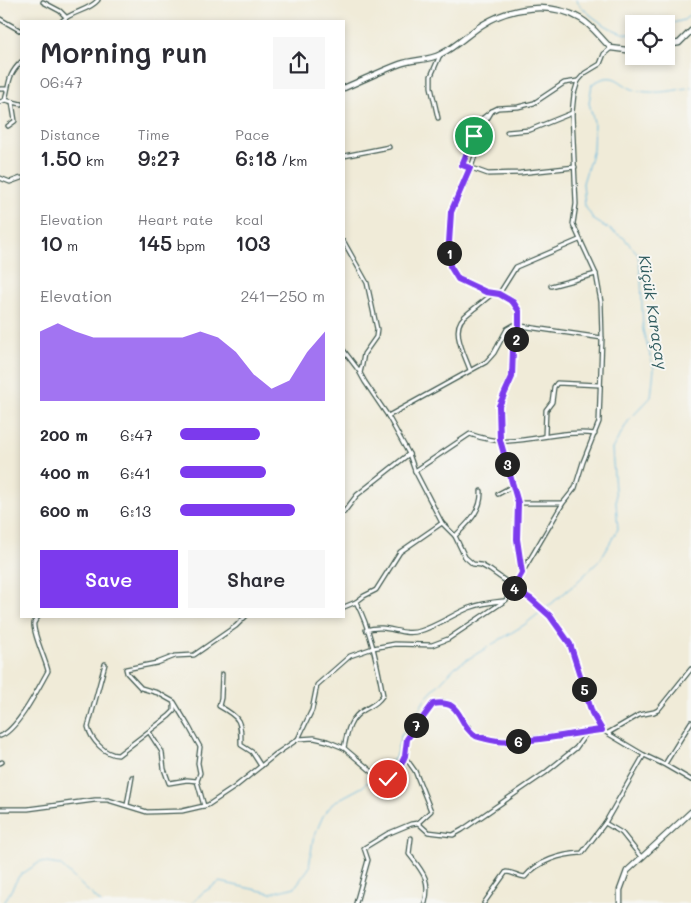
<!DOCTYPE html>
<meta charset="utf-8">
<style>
:root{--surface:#fff;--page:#f7f7f7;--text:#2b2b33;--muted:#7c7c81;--accent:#7c3aed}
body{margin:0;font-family:Mali,sans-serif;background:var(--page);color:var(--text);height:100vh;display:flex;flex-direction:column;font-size:19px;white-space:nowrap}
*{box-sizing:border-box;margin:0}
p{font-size:16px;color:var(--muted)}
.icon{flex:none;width:28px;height:28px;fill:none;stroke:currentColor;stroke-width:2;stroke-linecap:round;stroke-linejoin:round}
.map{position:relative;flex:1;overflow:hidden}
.panel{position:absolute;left:20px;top:20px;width:325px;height:598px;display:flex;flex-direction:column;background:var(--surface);border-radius:0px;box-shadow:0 2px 8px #0003}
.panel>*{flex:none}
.buttons{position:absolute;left:625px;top:15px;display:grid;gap:10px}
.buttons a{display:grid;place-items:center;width:50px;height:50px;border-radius:0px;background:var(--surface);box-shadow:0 2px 8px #0003;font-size:25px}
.pin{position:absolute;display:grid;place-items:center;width:42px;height:42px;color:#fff;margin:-21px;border:2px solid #fff;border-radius:50%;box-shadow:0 1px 5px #0007}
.km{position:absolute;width:25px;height:25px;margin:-12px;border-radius:50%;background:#222;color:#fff;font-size:14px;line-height:25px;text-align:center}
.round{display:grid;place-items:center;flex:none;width:52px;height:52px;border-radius:0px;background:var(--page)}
.headline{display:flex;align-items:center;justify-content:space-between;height:85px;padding:0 20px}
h1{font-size:28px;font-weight:600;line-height:38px}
.stats{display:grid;grid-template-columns:repeat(3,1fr);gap:8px;height:85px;padding:5px 20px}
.stats div{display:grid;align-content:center}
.stats b{font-size:21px;font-weight:600}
.stats small{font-size:14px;font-weight:400}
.stats p{font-size:14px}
.chart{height:140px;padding:10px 20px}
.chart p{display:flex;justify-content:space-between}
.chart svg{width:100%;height:90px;margin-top:5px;fill:var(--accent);opacity:.7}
.cta{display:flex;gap:10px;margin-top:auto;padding:10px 20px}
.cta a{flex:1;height:58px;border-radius:0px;background:var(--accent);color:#fff;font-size:20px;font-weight:600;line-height:58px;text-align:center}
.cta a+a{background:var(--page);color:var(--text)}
ul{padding:0 20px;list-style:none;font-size:16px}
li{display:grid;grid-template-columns:80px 60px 1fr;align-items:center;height:38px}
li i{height:12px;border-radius:6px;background:var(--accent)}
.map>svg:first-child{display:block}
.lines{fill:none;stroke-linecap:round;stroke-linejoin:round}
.stream{stroke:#63b7df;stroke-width:1}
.street-casing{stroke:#3e574d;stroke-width:5.5}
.secondary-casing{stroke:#3e574d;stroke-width:7}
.street{stroke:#fff;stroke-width:3}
.secondary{stroke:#fff;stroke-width:4.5}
.route-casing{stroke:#fff;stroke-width:10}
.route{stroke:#7c3aed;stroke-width:6}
.labels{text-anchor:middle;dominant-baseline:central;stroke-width:4;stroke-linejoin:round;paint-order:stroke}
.water-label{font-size:16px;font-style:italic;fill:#305c5f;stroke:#f6f6f2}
</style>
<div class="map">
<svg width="691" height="903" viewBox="0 0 691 903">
<rect width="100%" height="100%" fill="#f6f6f2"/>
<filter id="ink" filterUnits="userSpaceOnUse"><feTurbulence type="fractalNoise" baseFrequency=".02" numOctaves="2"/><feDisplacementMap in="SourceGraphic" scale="10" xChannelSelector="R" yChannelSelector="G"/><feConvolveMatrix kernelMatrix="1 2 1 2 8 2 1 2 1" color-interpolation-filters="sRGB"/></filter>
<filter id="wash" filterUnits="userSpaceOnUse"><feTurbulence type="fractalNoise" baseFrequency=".0096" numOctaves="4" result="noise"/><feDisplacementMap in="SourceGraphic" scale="20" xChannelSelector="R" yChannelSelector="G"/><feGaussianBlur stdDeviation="1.12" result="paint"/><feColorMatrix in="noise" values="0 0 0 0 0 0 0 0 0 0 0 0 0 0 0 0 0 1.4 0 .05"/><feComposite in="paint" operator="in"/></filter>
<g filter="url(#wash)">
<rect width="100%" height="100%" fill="#f0ebd8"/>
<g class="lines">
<g class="stream">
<path d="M576,0C585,14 617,37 634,34"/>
<polyline points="666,25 684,20 691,14"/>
<path d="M545,609L575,584L600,560L618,529L612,449L629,420L651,397L654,369L643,330L641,278L638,254L624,238L594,220L585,206L583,183L593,150L594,122L589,103L592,84C618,68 618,87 639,91C658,94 673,91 691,87"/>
<polyline points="4,903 19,876 40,862 60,865 101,903"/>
<polyline points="193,903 202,893 220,882 271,893 295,887 309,868 313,839 323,816 334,802 362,787 395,758 401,736 426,698 455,667 524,625 542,611"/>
</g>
</g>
</g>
<g filter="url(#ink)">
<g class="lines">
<g class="street-casing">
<g id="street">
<polyline points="43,2 60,11 66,17"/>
<polyline points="0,19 21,31"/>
<path d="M62,21C72,11 89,11 98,0"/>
<polyline points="0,89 6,89"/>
<polyline points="5,100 21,104"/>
<path d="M0,102L5,100C10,83 7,76 21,62"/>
<polyline points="492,111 479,121 463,165 488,174 520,173 575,167"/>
<polyline points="438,118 431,87 431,76 440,55"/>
<polyline points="8,126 15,121 12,102"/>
<polyline points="507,132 530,130 572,113"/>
<polyline points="344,156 389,147"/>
<polyline points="0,178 10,182 21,178"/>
<polyline points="344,242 367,283 377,329 376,337 364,354 362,365 360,373 365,382 388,416 409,454 415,471 442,523 455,536 465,557 473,564 481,565 490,570 531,599 550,616 570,644 592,713 602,730"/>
<polyline points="551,286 596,274"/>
<polyline points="499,294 486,292 458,279 451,266 449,243 451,212 471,168 486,121 492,111 498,108 518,107 534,103 564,83 578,81"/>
<polyline points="344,351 360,372"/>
<path d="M470,370C465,355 450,330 464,317C473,309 483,302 492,294"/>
<polyline points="388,416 486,362 494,353 507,329 514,325 602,338"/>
<polyline points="545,436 546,410 552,402 554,387 557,383 599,385"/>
<path d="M415,471L470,434C480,438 498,442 509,441C537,440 566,430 595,434"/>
<polyline points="498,494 513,486"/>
<polyline points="518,503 500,440 499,406 512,377 513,349 519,326 519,311 513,302 499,294 516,267 579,240"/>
<polyline points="344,512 357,495 409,454"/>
<path d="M455,536C468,523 482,511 481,491"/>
<polyline points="522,573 517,539 518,503 562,503"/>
<polyline points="356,602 364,596 376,590 400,552 442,523"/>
<path d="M344,607L356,602C371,630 377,664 383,695C377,704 372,705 364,710C349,718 347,733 344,748"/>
<polyline points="324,616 326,616"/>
<path d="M366,630C388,623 401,637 420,631C437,626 452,615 469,608C480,604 492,602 503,601"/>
<path d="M105,664L88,727C91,740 105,755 118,755L169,716L174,711V703"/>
<path d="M222,674L221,698L219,706C241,718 241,721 241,745L252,752L261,766"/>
<polyline points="149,732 162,752 164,769 169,783 187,780 197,781"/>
<polyline points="608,733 639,715 654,712 658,710 691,669"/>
<path d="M0,736C17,731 39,687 48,671C46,660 32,632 34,623C35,621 37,618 39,616"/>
<polyline points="298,739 312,710 317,685 350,656 373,648 395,644 432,645 448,639 506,600 563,503 575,488 583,462 599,422 602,338 601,302 596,274 573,224 576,204 572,113 574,94 578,81 585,73 600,64 604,54 611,48"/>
<polyline points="0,763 2,762"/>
<polyline points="665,764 691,722"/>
<polyline points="127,805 132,777"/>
<polyline points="204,806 197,781 200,773 198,763 200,747 189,727 174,702 158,693 141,688 127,673 126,669 157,663 175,656 194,655 236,626 246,616"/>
<path d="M0,809H28L95,800H108L147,812L182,811L208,805L235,787L276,754L298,739L314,738L327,741L344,748L383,781C394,777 403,767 405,755C406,750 405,744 407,739C412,726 425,714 433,704L444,702L452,705L475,736L492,740L513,741L602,730L644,755L665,765L691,780"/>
<polyline points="418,823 428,832 453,835 462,830 545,773 576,748 588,731"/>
<polyline points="605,823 622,833 641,857"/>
<path d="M411,838L409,854C423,872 431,880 425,903"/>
<polyline points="356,903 368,860 364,848 387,834 411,824 418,823 431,811 415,771 405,757"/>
<path d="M484,903L506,872C513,872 517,876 525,877C538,861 561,854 582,853L605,823L644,755"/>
</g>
</g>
<g class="secondary-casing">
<g id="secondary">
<polyline points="666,45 679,43 691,31"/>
<path d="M344,88C363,80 381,71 400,64C413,59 429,61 441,54C456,47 468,34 482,25C510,7 551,1 581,19C593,26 601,39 611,48L634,51"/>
<polyline points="620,903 620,890 627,871 691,812"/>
</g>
</g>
<use href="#street" class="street"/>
<use href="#secondary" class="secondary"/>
</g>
</g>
<g class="lines" filter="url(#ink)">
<g class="route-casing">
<path id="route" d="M388,779L399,769L405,756L407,739L433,704C464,699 456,724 476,736C478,737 483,738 487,739C514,747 571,733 602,730L592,713L570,644L550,616L531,599L513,588L522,573L517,539L518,503L500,440L499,406L512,377L513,349L519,326V311L513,302L499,294L486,292L458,279L450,266L449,243L451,212L470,168L462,165L474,136"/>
</g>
<use href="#route" class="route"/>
</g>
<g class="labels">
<g class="water-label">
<text transform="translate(654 312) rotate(81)">Küçük Karaçay</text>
</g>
</g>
</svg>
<div class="buttons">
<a><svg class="icon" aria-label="locate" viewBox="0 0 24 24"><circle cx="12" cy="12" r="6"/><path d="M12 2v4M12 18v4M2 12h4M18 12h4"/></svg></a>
</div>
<div class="pin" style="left:474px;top:136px;background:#1e9e55"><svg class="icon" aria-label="arrive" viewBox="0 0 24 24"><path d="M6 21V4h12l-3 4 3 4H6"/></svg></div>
<div class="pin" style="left:388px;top:779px;background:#d93025"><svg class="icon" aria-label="check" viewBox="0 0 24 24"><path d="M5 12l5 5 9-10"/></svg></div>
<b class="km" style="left:449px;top:253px">1</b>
<b class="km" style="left:516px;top:339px">2</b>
<b class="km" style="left:507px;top:464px">3</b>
<b class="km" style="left:514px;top:588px">4</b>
<b class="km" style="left:584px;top:689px">5</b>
<b class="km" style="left:518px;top:741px">6</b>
<b class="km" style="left:416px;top:725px">7</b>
<section class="panel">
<div class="headline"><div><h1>Morning run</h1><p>06:47</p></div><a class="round"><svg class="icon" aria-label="share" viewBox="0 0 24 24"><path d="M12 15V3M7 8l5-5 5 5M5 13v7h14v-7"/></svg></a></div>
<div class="stats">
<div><p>Distance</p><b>1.50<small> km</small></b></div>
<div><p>Time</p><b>9:27</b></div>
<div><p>Pace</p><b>6:18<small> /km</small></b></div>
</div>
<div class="stats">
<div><p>Elevation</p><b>10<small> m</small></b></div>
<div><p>Heart rate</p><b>145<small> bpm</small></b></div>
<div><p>kcal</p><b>103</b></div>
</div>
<div class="chart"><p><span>Elevation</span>241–250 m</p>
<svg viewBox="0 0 160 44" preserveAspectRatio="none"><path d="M0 44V10L10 6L20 10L30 13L40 13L50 13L60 13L70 13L80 13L90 10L100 13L110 20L120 31L130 38L140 34L150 20L160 10V44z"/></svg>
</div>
<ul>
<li><b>200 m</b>6:47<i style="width:55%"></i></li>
<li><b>400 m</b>6:41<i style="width:59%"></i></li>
<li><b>600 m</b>6:13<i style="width:79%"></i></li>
</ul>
<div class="cta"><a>Save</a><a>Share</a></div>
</section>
</div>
